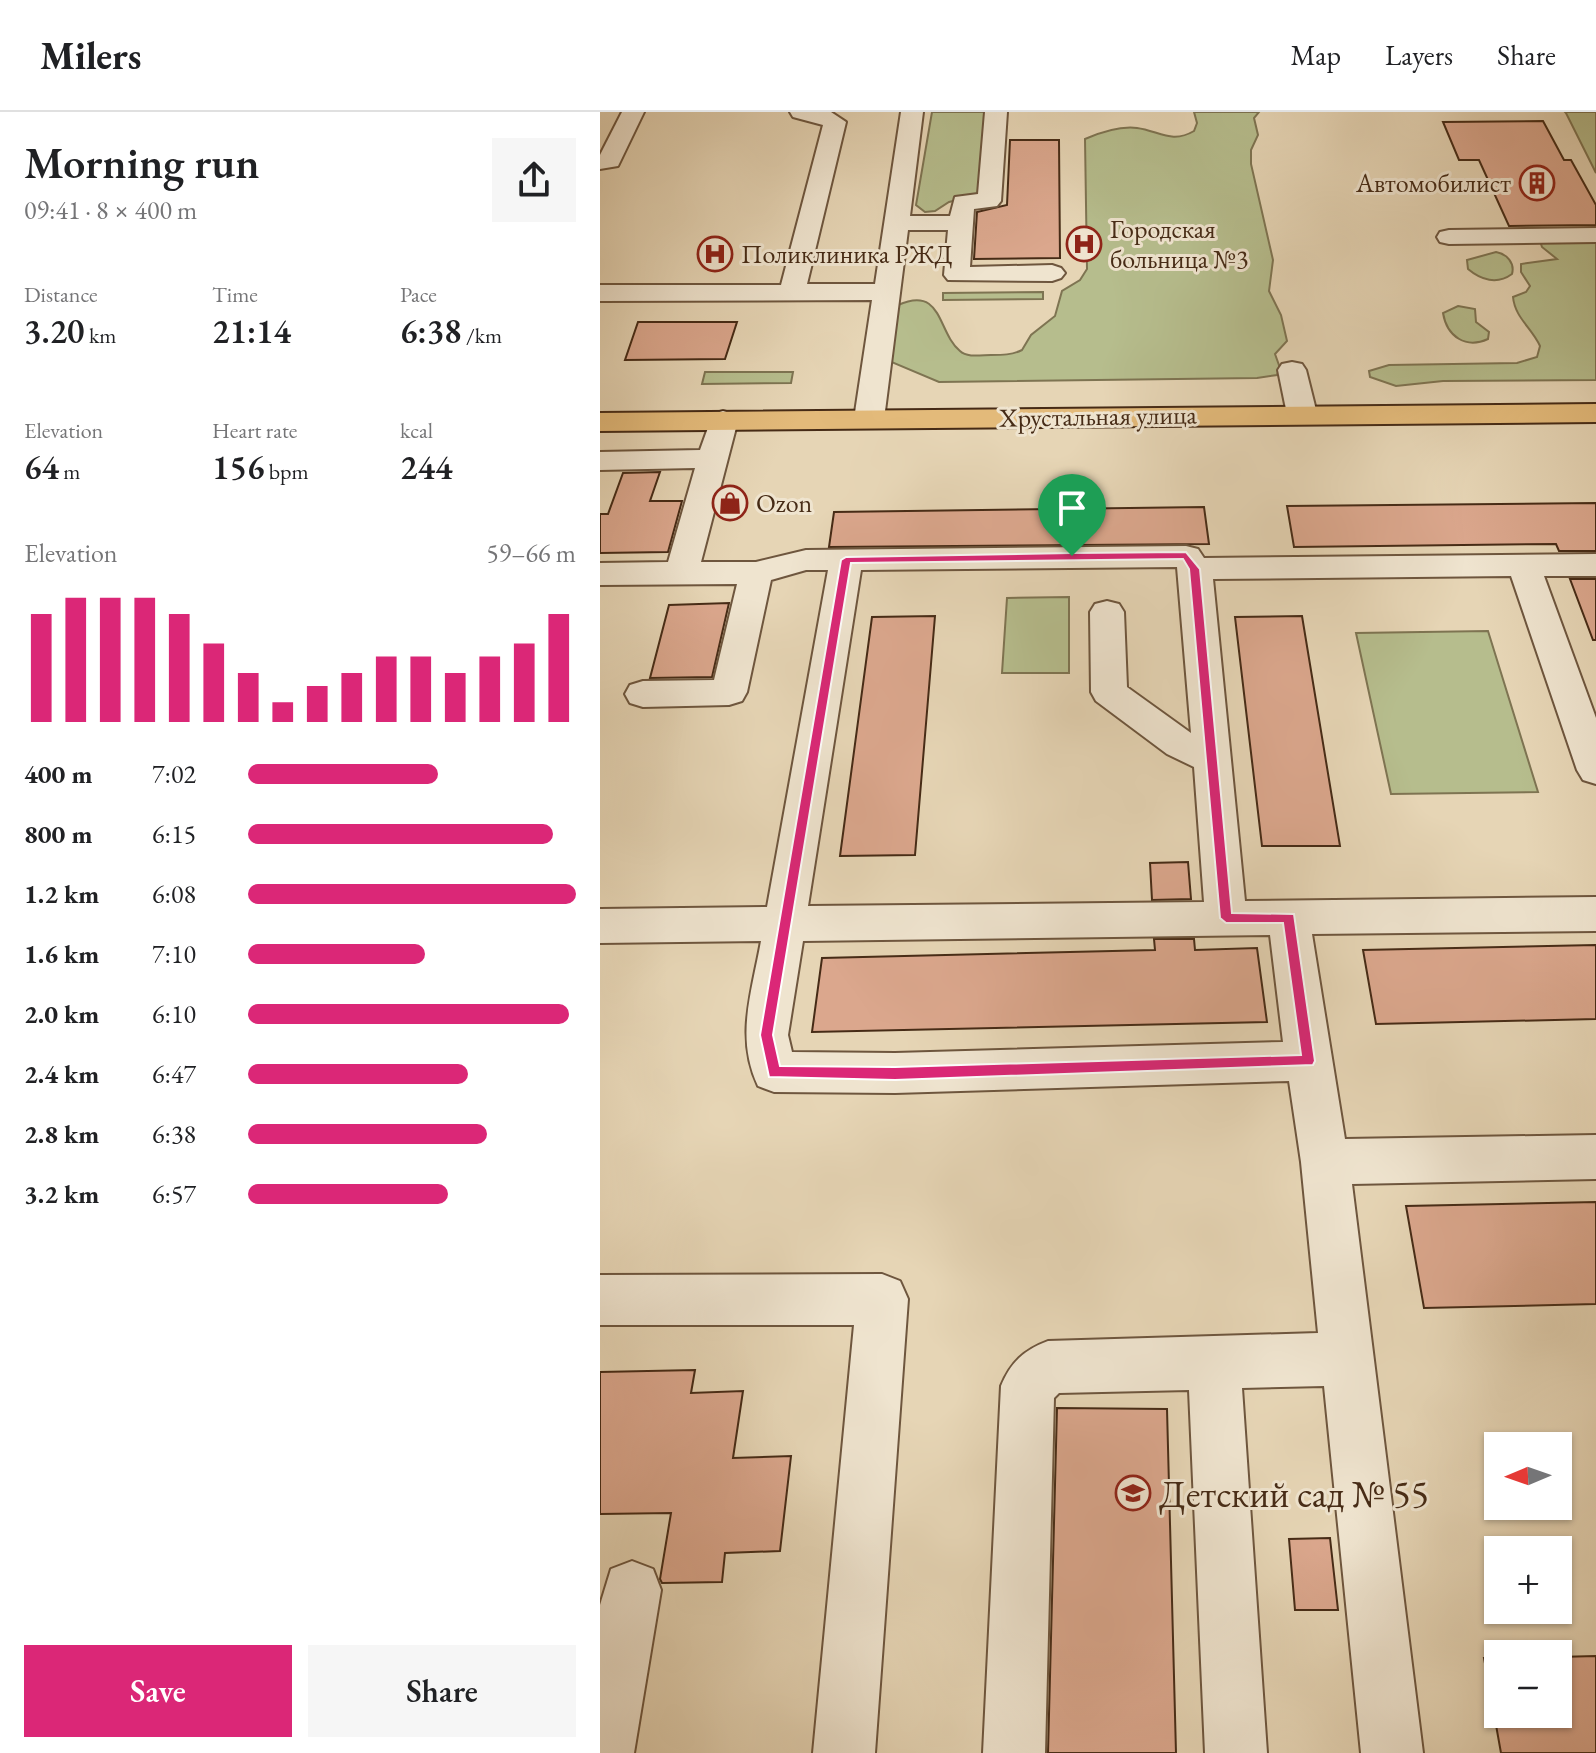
<!DOCTYPE html>
<meta charset="utf-8">
<style>
:root{--surface:#fff;--page:#f6f6f6;--text:#202124;--muted:#757577;--line:#e0e0e0;--accent:#db2777}
body{margin:0;font-family:"EB Garamond",serif;background:var(--page);color:var(--text);height:100vh;display:flex;flex-direction:column;font-size:30px;white-space:nowrap}
*{box-sizing:border-box;margin:0}
p{font-size:26px;color:var(--muted)}
.icon{flex:none;width:44px;height:44px;fill:none;stroke:currentColor;stroke-width:2;stroke-linecap:round;stroke-linejoin:round}
.map{position:relative;flex:1;overflow:hidden}
.drawer{display:flex;flex-direction:column;background:var(--surface);width:600px}
.drawer>*{flex:none}
.needle{width:52px;rotate:268deg}
.buttons{position:absolute;left:884px;top:1320px;display:grid;gap:16px}
.buttons a{display:grid;place-items:center;width:88px;height:88px;border-radius:0px;background:var(--surface);box-shadow:0 2px 6px #0004;font-size:40px}
.pin{position:absolute;display:grid;place-items:center;width:68px;height:68px;color:#fff;margin:-82px -34px;border-radius:50% 50% 50% 0;rotate:-45deg;box-shadow:0 0 8px #0007}
.pin .icon{rotate:45deg}
.round{display:grid;place-items:center;flex:none;width:84px;height:84px;border-radius:0px;background:var(--page)}
.summary{display:flex;align-items:center;justify-content:space-between;height:136px;padding:0 24px}
h1{font-size:44px;font-weight:600;line-height:60px}
.stats{display:grid;grid-template-columns:repeat(3,1fr);gap:12px;height:136px;padding:8px 24px}
.stats div{display:grid;align-content:center}
.stats b{font-size:34px;font-weight:600}
.stats small{font-size:22px;font-weight:400}
.stats p{font-size:22px}
.chart{height:224px;padding:16px 24px}
.chart p{display:flex;justify-content:space-between}
.chart svg{width:100%;height:144px;margin-top:8px;stroke:var(--accent);stroke-width:6}
.button{display:flex;gap:16px;margin-top:auto;padding:16px 24px}
.button a{flex:1;height:92px;border-radius:0px;background:var(--accent);color:#fff;font-size:32px;font-weight:600;line-height:92px;text-align:center}
.button a+a{background:var(--page);color:var(--text)}
ul{padding:0 24px;list-style:none;font-size:26px}
li{display:grid;grid-template-columns:128px 96px 1fr;align-items:center;height:60px}
li i{height:20px;border-radius:10px;background:var(--accent)}
header{display:flex;align-items:center;gap:48px;box-sizing:border-box;height:112px;padding:0 40px;background:var(--surface);border-bottom:2px solid var(--line)}
header strong{font-size:38px}
nav{display:flex;gap:44px;margin-inline-start:auto;font-size:28px}
main{display:flex;flex:1;min-height:0}
.map>svg:first-child{display:block}
.green{fill:#b6bd8d;stroke:#7e7452;stroke-width:2}
.building{fill:#dba78d;stroke:#462b16;stroke-width:2}
.lines{fill:none;stroke-linecap:round;stroke-linejoin:round}
.minor-casing{stroke:#6e563e;stroke-width:4}
.major-casing{stroke:#462b16;stroke-width:4}
.minor{fill:#efe4cf;fill-rule:evenodd}
.major{fill:#e3ba7a;fill-rule:evenodd}
.route{fill:#db2777;stroke:#fff;stroke-width:2;fill-rule:evenodd}
.labels{text-anchor:middle;dominant-baseline:central;stroke-width:6;stroke-linejoin:round;paint-order:stroke}
.far-poi-label{font-size:26px;fill:#462b16;stroke:#efe4cf;text-anchor:start}
.far-street-label{font-size:26px;fill:#462b16;stroke:#efe4cf}
.near-poi-label{font-size:38px;fill:#462b16;stroke:#efe4cf;text-anchor:start}
</style>
<header>
<strong>Milers</strong>
<nav><a>Map</a><a>Layers</a><a>Share</a></nav>
</header>
<main>
<section class="drawer">
<div class="summary"><div><h1>Morning run</h1><p>09:41 · 8 × 400 m</p></div><a class="round"><svg class="icon" aria-label="share" viewBox="0 0 24 24"><path d="M12 15V3M7 8l5-5 5 5M5 13v7h14v-7"/></svg></a></div>
<div class="stats">
<div><p>Distance</p><b>3.20<small> km</small></b></div>
<div><p>Time</p><b>21:14</b></div>
<div><p>Pace</p><b>6:38<small> /km</small></b></div>
</div>
<div class="stats">
<div><p>Elevation</p><b>64<small> m</small></b></div>
<div><p>Heart rate</p><b>156<small> bpm</small></b></div>
<div><p>kcal</p><b>244</b></div>
</div>
<div class="chart"><p><span>Elevation</span>59–66 m</p>
<svg viewBox="0 0 160 44" preserveAspectRatio="none"><path d="M5 44V11M15 44V6M25 44V6M35 44V6M45 44V11M55 44V20M65 44V29M75 44V38M85 44V33M95 44V29M105 44V24M115 44V24M125 44V29M135 44V24M145 44V20M155 44V11"/></svg>
</div>
<ul>
<li><b>400 m</b>7:02<i style="width:58%"></i></li>
<li><b>800 m</b>6:15<i style="width:93%"></i></li>
<li><b>1.2 km</b>6:08<i style="width:100%"></i></li>
<li><b>1.6 km</b>7:10<i style="width:54%"></i></li>
<li><b>2.0 km</b>6:10<i style="width:98%"></i></li>
<li><b>2.4 km</b>6:47<i style="width:67%"></i></li>
<li><b>2.8 km</b>6:38<i style="width:73%"></i></li>
<li><b>3.2 km</b>6:57<i style="width:61%"></i></li>
</ul>
<div class="button"><a>Save</a><a>Share</a></div>
</section>
<div class="map">
<svg width="996" height="1641" viewBox="0 0 996 1641">
<rect width="100%" height="100%" fill="#e6d5b5"/>
<filter id="stains"><feTurbulence type="fractalNoise" baseFrequency=".0025" numOctaves="4"/><feColorMatrix values="0 0 0 0 .2 0 0 0 0 .09 0 0 0 0 .02 0 0 0 .5 -.17"/></filter>
<radialGradient id="worn" r=".72"><stop offset=".6" stop-color="#630" stop-opacity="0"/><stop offset="1" stop-color="#630" stop-opacity=".3"/></radialGradient>
<g class="green">
<polygon points="332,0 388,0 386,81 349,90 335,99 325,100 316,93"/>
<path d="M594,0H659L654,6L658,23L651,38V52L673,148L669,179L681,203L687,229L675,242L680,256L677,263L657,266L339,270L289,249L298,193C343,173 337,220 360,239C367,246 382,243 391,243C402,243 412,243 422,238L431,223L455,204L462,179L480,168L487,157L485,27C499,21 521,14 537,16C559,19 572,32 594,19L597,11Z"/>
<polygon points="965,0 996,0 996,61 966,1"/>
<path d="M996,124V268L843,269L796,274L770,265L769,259L789,253L917,251L937,245L940,234C932,216 915,206 913,185L926,180L930,174L921,160V152L957,147L942,135L940,129Z"/>
<path d="M896,140C907,142 915,151 912,162C897,173 881,168 868,157L867,148Z"/>
<polygon points="443,180 443,187 343,188 343,181"/>
<path d="M858,194L875,197L876,210L889,220L888,227C866,237 847,225 843,201Z"/>
<polygon points="105,260 193,260 191,271 102,272"/>
<polygon points="469,485 469,561 402,561 407,486"/>
<polygon points="888,519 938,680 791,682 756,521"/>
</g>
<g class="building">
<polygon points="943,9 964,48 971,48 996,93 996,113 909,114 879,48 859,48 843,10"/>
<polygon points="410,28 459,28 460,146 374,147 377,100 407,93"/>
<polygon points="38,210 137,210 125,247 25,248"/>
<polygon points="60,360 50,389 82,389 68,440 0,441 0,402 8,402 23,361"/>
<polygon points="996,391 996,439 959,439 956,432 694,435 687,394"/>
<polygon points="604,395 609,432 229,435 234,400"/>
<polygon points="970,467 996,467 996,528 993,528"/>
<polygon points="129,491 112,565 50,566 69,493"/>
<polygon points="335,504 315,743 240,744 272,505"/>
<polygon points="702,504 740,734 662,734 635,505"/>
<polygon points="588,750 591,787 552,788 550,751"/>
<polygon points="554,827 594,827 595,838 657,836 667,910 212,920 222,846 555,838"/>
<polygon points="996,833 996,907 776,912 763,838"/>
<polygon points="996,1090 996,1192 824,1196 806,1094"/>
<polygon points="95,1258 91,1281 143,1279 133,1346 191,1344 180,1439 125,1441 122,1470 62,1471 60,1467 71,1401 0,1402 0,1260"/>
<polygon points="457,1296 567,1297 576,1641 448,1641"/>
<polygon points="730,1426 738,1498 695,1498 689,1427"/>
<polygon points="996,1544 996,1641 901,1641 884,1546 898,1546 898,1602 958,1602 958,1545"/>
</g>
<g class="lines">
<g class="minor-casing">
<g id="minor">
<polygon points="22,0 44,0 18,54 0,57 0,43"/>
<polygon points="190,0 231,0 246,10 207,172 275,172 301,0 323,0 310,104 350,104 355,85 378,82 385,0 407,0 401,89 397,94 374,97 370,155 452,153 461,156 465,161 461,166 452,169 348,168 344,163 348,118 308,118 284,307 279,313 269,316 259,313 254,307 272,188 0,189 0,173 181,173 223,13 193,5"/>
<polygon points="996,116 996,130 849,132 840,130 837,125 840,120 849,118"/>
<polygon points="692,250 702,252 706,258 717,302 712,308 702,311 692,308 687,302 678,258 682,252"/>
<path d="M123,299L133,302L138,308L101,450H156L206,438L586,434L598,437L604,446L996,442V464H944L996,606V672L983,668L977,658L911,464L613,467L645,789L996,785V819L712,822L745,1027L996,1023V1067L752,1072L823,1641H761L724,1274L642,1276L667,1641H605L589,1278L459,1281L454,1286L445,1641H383L401,1274C411,1250 424,1238 448,1229L718,1221L701,1050L689,969L295,981L174,980L158,974C135,925 152,880 161,829L0,831V797L167,795L228,458H206L171,468L147,580L142,589L129,593L43,595L30,591L25,582L30,573L43,569L114,568L137,472L0,473V451L68,450L95,356L0,358V340L100,338L113,302ZM577,455L591,621L527,575L524,500L519,492L507,489L495,492L490,500L491,580L496,589L567,642L594,655L604,790L208,794L261,458ZM670,823L683,930L295,941L192,940L188,923L203,829Z"/>
<polygon points="282,1162 300,1169 308,1187 275,1641 213,1641 254,1213 0,1213 0,1163"/>
<polygon points="32,1449 53,1457 61,1478 34,1641 0,1641 0,1493 11,1457"/>
</g>
</g>
<g class="major-casing">
<polygon id="major" points="996,292 996,310 0,319 0,301"/>
</g>
<use href="#minor" class="minor"/>
<use href="#major" class="major"/>
</g>
<path class="route" d="M472,441L586,440L600,457L632,801L694,802L715,949L713,953L295,968L169,965L160,923L241,448L246,445ZM583,447L589,457L620,806L626,811H683L701,943L295,955L180,954L173,923L251,451Z"/>
<defs>
<g id="building-ring" transform="scale(1.8)"><circle r="9.5" fill="#efe4cf" stroke="#8f2418" stroke-width="1.5"/><path d="M-4-6H4V6H1V3H-1V6H-4ZM-2.5-4.3h1.7v1.8h-1.7ZM.8-4.3h1.7v1.8H.8ZM-2.5-1h1.7V.8h-1.7ZM.8-1h1.7V.8H.8Z" fill="#8f2418"/></g>
<g id="hospital-ring" transform="scale(1.8)"><circle r="9.5" fill="#efe4cf" stroke="#8f2418" stroke-width="1.5"/><path d="M-5-5h3v3.5h4V-5h3V5h-3V1.5h-4V5h-3Z" fill="#8f2418"/></g>
<g id="shop-ring" transform="scale(1.8)"><circle r="9.5" fill="#efe4cf" stroke="#8f2418" stroke-width="1.5"/><path d="M-5-2.5h2.3a2.7 3.5 0 0 1 5.4 0H5L5.5 6h-11ZM-1.5-2.5h3a1.5 2.3 0 0 0-3 0Z" fill="#8f2418"/></g>
<g id="school-ring" transform="scale(1.8)"><circle r="9.5" fill="#efe4cf" stroke="#8f2418" stroke-width="1.5"/><path d="M0-5L7-2L0 1L-7-2ZM-4 1L0 2.5L4 1V4Q0 6-4 4Z" fill="#8f2418"/></g>
</defs>
<g fill-rule="evenodd">
<use href="#building-ring" x="937" y="71"/>
<use href="#hospital-ring" x="484" y="132"/>
<use href="#hospital-ring" x="115" y="142"/>
<use href="#shop-ring" x="130" y="391"/>
<use href="#school-ring" x="533" y="1381"/>
</g>
<g class="labels">
<g class="far-poi-label">
<text x="911" y="71" text-anchor="end">Автомобилист</text>
<text x="510" y="117">Городская<tspan x="510" dy="30">больница №3</tspan></text>
<text x="141" y="142">Поликлиника РЖД</text>
<text x="156" y="391">Ozon</text>
</g>
<g class="far-street-label">
<text transform="translate(498 304) rotate(-1)">Хрустальная улица</text>
</g>
<g class="near-poi-label">
<text x="559" y="1381">Детский сад № 55</text>
</g>
</g>
<rect width="100%" height="100%" filter="url(#stains)"/>
<rect width="100%" height="100%" fill="url(#worn)"/>
</svg>
<div class="buttons">
<a><svg class="needle" viewBox="-14 -14 28 28"><path d="M0-13l5 13h-10z" fill="#e53935"/><path d="M0 13l5-13h-10z" fill="#757577"/></svg></a>
<a>+</a>
<a>−</a>
</div>
<div class="pin" style="left:472px;top:444px;background:#1e9e55"><svg class="icon" aria-label="arrive" viewBox="0 0 24 24"><path d="M6 21V4h12l-3 4 3 4H6"/></svg></div>
</div>
</main>
